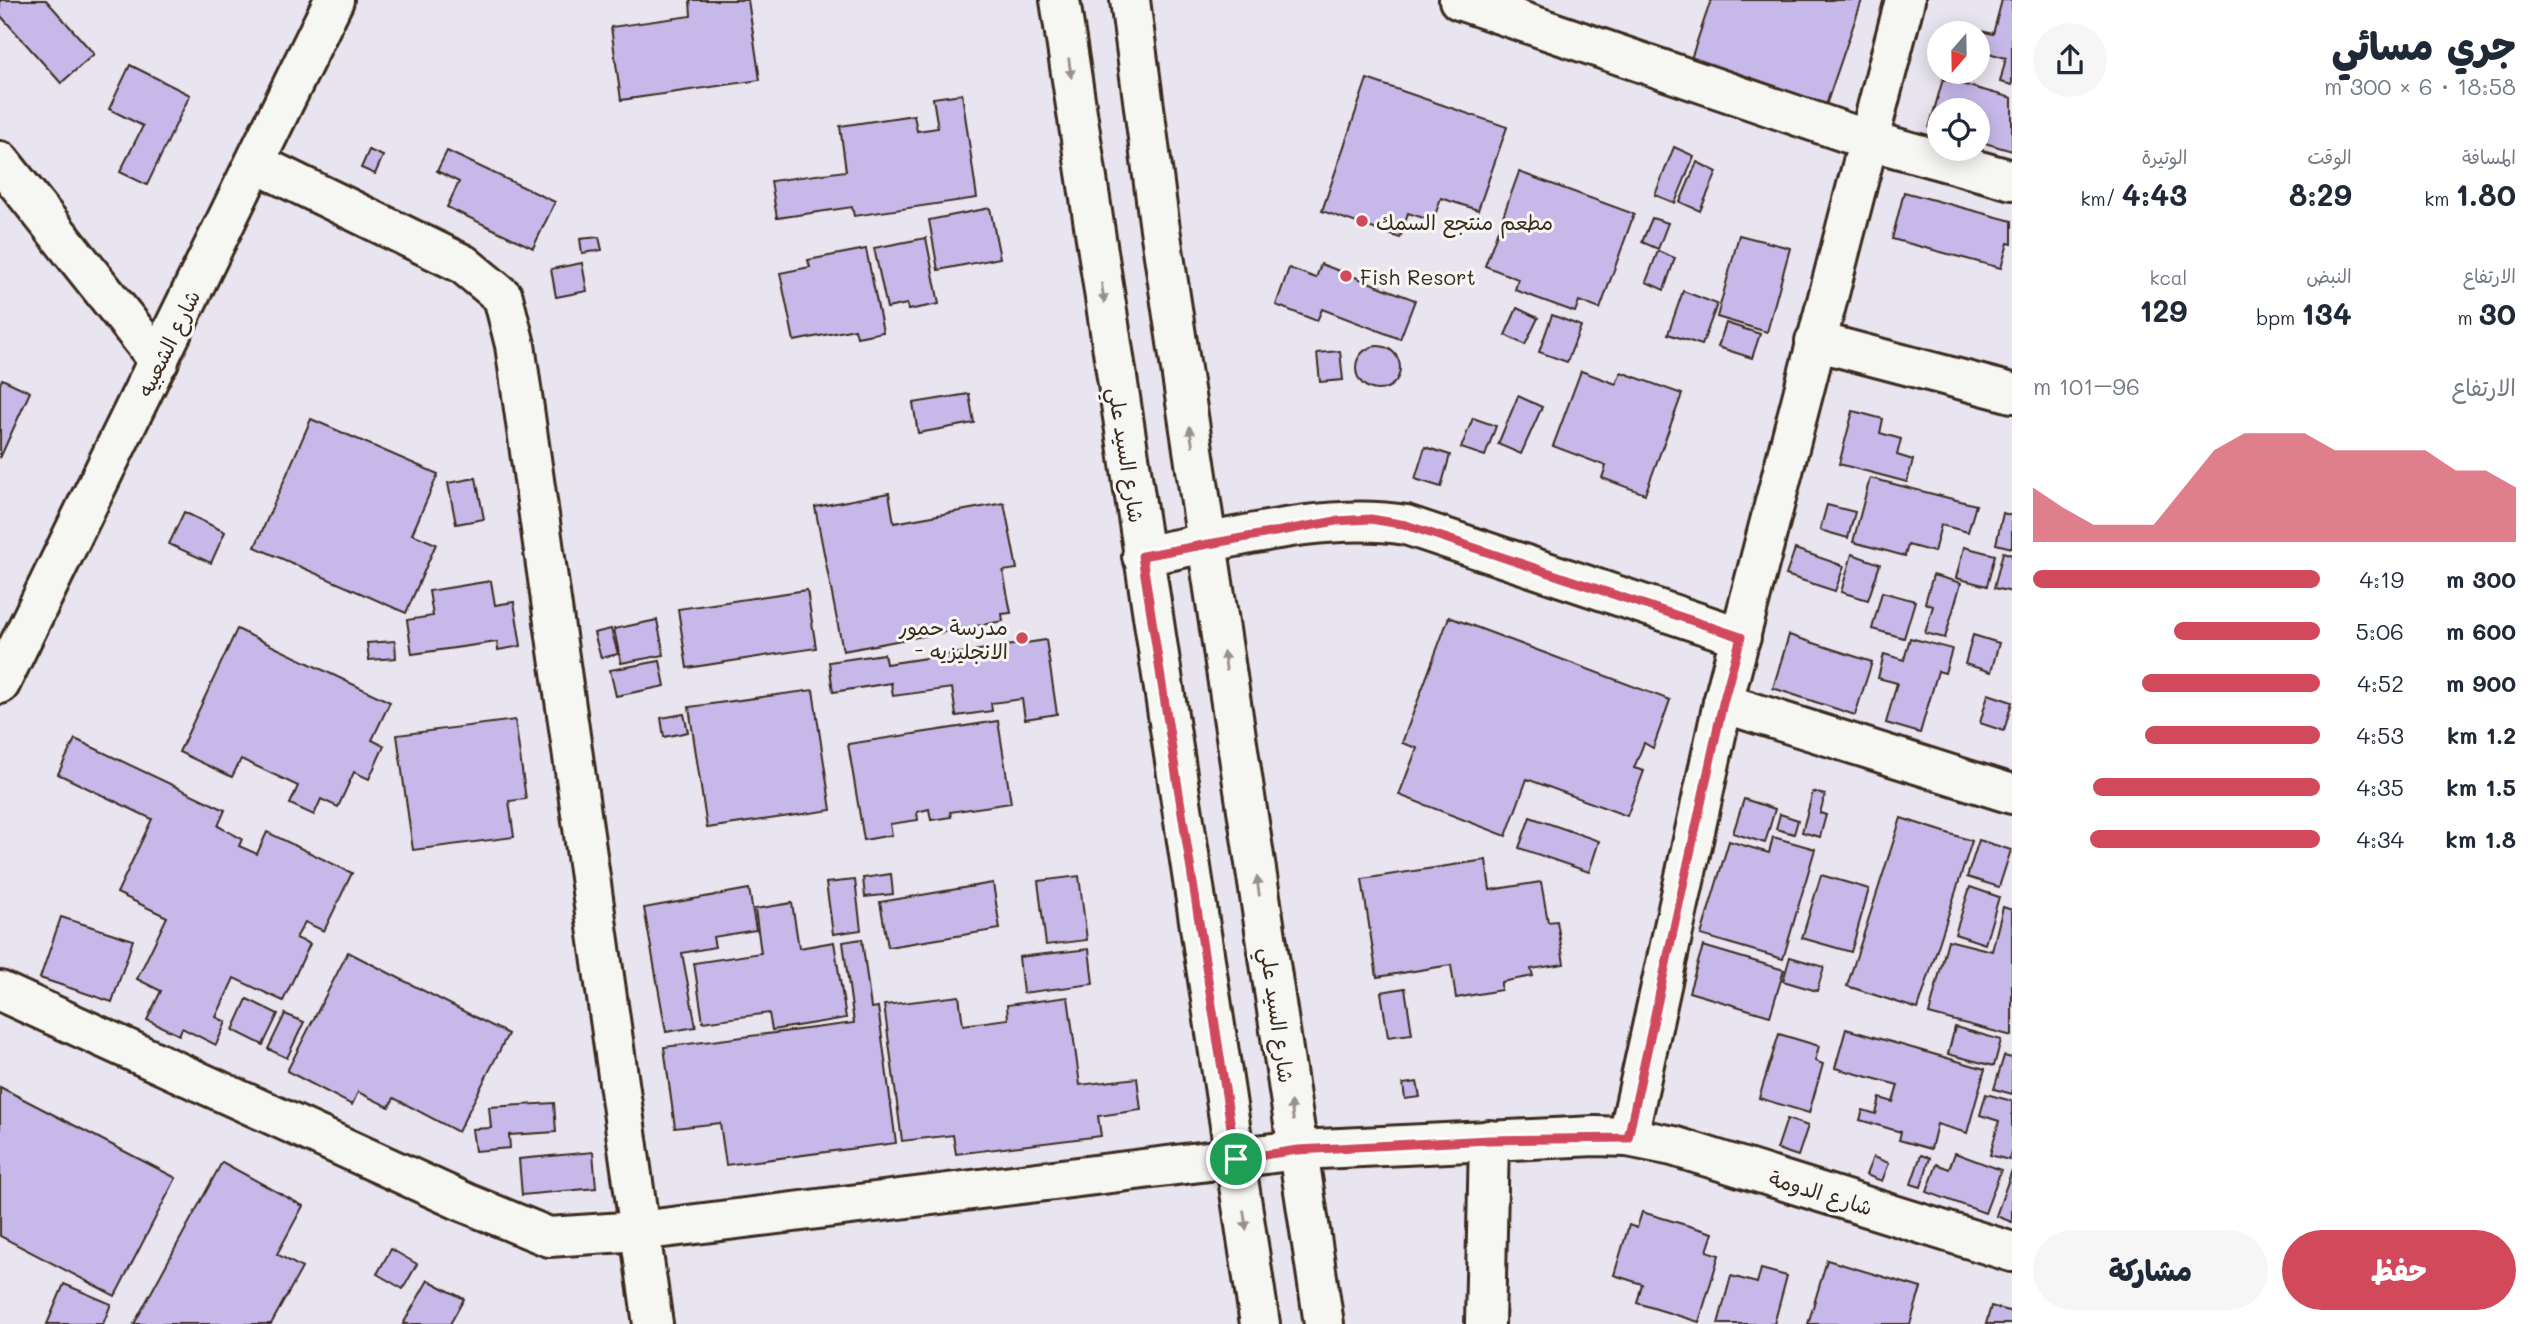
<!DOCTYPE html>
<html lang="ar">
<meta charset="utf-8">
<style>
:root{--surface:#fff;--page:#f6f6f7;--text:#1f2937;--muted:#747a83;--accent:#d1495b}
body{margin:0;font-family:Mali,"Playpen Sans Arabic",sans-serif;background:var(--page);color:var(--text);direction:rtl;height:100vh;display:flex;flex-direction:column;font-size:26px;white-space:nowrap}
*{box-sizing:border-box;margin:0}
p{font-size:23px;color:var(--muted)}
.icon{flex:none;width:38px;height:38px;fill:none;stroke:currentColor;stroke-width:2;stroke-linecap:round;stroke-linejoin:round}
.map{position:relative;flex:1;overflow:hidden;direction:ltr}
.drawer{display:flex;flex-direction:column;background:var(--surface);width:525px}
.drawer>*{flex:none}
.needle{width:46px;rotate:200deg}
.buttons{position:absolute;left:1927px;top:21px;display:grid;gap:14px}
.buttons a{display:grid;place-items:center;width:63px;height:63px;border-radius:50%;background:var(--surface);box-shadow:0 4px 18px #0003;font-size:35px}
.pin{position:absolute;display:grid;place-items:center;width:60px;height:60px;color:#fff;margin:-30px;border:4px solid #fff;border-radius:50%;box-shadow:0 2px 7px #0007}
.round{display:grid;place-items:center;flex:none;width:74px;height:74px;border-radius:37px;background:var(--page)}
.headline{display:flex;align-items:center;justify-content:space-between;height:119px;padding:0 21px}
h1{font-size:38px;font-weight:800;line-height:52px}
.stats{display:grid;grid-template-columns:repeat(3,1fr);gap:10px;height:119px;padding:7px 21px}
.stats div{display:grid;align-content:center}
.stats b{font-size:30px;font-weight:800}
.stats small{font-size:19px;font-weight:400}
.stats p{font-size:19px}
.chart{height:196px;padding:14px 21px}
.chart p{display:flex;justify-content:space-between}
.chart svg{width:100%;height:126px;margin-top:7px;fill:var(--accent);opacity:.7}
.cta{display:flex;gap:14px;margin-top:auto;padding:14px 21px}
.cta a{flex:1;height:80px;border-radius:42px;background:var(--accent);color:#fff;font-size:28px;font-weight:800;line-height:80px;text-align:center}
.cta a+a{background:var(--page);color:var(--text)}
ul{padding:0 21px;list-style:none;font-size:23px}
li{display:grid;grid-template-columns:112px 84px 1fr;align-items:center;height:52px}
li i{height:18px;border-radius:9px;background:var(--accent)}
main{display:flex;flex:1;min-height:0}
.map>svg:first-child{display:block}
.building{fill:#c6b9ea;stroke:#3b2a1e;stroke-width:2}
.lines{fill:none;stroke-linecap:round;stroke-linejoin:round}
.minor-casing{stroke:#3b2a1e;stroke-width:44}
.major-casing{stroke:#3b2a1e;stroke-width:44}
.minor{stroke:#f6f6f2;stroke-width:38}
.major{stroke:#f6f6f2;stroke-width:38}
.oneway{fill:#989088}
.route-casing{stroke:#fff;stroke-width:14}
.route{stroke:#d1495b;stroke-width:9}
.poi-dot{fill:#d1495b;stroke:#f6f6f2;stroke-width:2.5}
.labels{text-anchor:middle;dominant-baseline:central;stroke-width:6;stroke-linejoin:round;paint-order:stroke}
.poi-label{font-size:21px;fill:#3b2a1e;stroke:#f6f6f2;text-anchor:start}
.street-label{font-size:21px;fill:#3b2a1e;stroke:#f6f6f2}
</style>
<main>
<section class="drawer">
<div class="headline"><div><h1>جري مسائي</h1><p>18:58 · 6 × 300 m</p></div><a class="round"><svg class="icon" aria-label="share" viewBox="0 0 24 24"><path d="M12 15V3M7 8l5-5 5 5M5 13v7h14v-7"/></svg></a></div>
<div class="stats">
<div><p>المسافة</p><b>1.80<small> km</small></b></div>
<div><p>الوقت</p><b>8:29</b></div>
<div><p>الوتيرة</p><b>4:43<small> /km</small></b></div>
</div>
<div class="stats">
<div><p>الارتفاع</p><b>30<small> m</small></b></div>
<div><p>النبض</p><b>134<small> bpm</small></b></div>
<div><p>kcal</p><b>129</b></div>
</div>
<div class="chart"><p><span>الارتفاع</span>96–101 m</p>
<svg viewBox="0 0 160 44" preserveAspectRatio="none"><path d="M0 44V25L10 32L20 38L30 38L40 38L50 25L60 12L70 6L80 6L90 6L100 12L110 12L120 12L130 12L140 19L150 19L160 25V44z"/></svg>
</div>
<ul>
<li><b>300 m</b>4:19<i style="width:100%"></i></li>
<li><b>600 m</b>5:06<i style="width:51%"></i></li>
<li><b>900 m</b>4:52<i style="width:62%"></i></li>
<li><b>1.2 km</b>4:53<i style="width:61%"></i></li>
<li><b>1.5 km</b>4:35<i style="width:79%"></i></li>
<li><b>1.8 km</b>4:34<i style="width:80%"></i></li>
</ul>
<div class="cta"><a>حفظ</a><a>مشاركة</a></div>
</section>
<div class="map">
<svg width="2012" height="1324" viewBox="0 0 2012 1324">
<rect width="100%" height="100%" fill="#e8e4f0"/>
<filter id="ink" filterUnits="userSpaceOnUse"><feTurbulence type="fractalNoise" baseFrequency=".0143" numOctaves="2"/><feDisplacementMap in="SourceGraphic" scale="14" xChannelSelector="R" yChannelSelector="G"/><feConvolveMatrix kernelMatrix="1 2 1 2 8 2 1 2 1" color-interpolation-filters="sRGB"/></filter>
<g filter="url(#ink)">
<g class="building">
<polygon points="0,0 46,0 94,54 61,83 0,15"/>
<polygon points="690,0 748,0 760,80 621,100 611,27 691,16"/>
<polygon points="1711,0 1862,0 1825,108 1690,62"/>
<polygon points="2002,0 2012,0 2012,85 2000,82 2006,58 1978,50 1978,33 1952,33 1954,24 1993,34"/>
<polygon points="130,65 190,95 147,185 120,172 143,126 109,109"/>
<polygon points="1367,79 1507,127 1478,210 1441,198 1433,221 1408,213 1400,238 1322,211"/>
<polygon points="1943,79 2012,98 2012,151 1978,141 1978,110 1939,110 1939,131 1929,128"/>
<polygon points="962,94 977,198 854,216 852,207 777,218 771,181 846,171 840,126 914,115 917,131 938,128 933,98"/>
<polygon points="1674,147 1694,156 1675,203 1655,195"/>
<polygon points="369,150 383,156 375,174 361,168"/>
<polygon points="447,151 555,202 533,248 447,207 459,182 437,171"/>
<polygon points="1697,162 1717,172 1700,211 1680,202"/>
<polygon points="1519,172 1634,214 1600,309 1579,301 1575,312 1515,290 1518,279 1485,266"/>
<polygon points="1904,192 2012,221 2012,244 2008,243 2001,268 1892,239"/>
<polygon points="990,208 1000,258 938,270 929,220"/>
<polygon points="1652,218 1668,223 1658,249 1642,242"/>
<polygon points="1739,235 1790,248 1767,332 1717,317"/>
<polygon points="599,237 602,250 582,253 580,239"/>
<polygon points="926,238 939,304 908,310 907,304 887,308 874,248"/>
<polygon points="866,249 883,332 857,337 855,329 794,341 780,273 810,267 808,260"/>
<polygon points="1658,251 1675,258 1664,290 1646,282"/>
<polygon points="582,263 587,291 556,297 551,269"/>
<polygon points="1321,264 1415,300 1400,339 1322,309 1317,321 1276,305 1289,268 1316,278"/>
<polygon points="1683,291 1717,304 1702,345 1668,334"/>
<polygon points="1517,308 1538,318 1525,345 1505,335"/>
<polygon points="1552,315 1581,326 1567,362 1539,352"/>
<polygon points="1726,323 1760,334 1752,358 1718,347"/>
<circle cx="1378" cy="368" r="22"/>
<polygon points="1340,351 1343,380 1320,382 1317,353"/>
<polygon points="1581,371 1616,384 1621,372 1682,394 1645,494 1602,478 1606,466 1553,446"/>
<polygon points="2,379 30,392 0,458 0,384"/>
<polygon points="969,394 974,423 918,433 913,403"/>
<polygon points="1518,396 1542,407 1521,454 1498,444"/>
<polygon points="1853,411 1883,419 1880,433 1901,439 1897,455 1913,460 1907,482 1839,464"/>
<polygon points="1473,418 1496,426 1485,456 1461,448"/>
<polygon points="311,419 438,474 412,534 436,544 406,613 255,547"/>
<polygon points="1425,447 1450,455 1441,487 1415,479"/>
<polygon points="476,478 484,519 456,524 448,483"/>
<polygon points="1870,478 1976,505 1968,532 1941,525 1934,552 1908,545 1905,556 1853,542"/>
<polygon points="889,493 894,523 1004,503 1017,569 1003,571 1011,613 1002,614 1003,621 843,651 815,507"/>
<polygon points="1827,505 1855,512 1848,538 1820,530"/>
<polygon points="184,512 225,532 211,563 169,544"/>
<polygon points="2003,513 2012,516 2012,548 1996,544"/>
<polygon points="1964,547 1995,555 1987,586 1956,578"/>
<polygon points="1795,549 1844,566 1835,591 1786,575"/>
<polygon points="2003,552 2012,555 2012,592 1994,588"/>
<polygon points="1852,554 1880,564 1868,600 1841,592"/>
<polygon points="1933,575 1961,583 1945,638 1925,633 1933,606 1925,603"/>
<polygon points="491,581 495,605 514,602 521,646 498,650 497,642 412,654 407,620 433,616 429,591"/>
<polygon points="807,590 816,648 687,668 678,609"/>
<polygon points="1882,592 1915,601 1904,638 1872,629"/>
<polygon points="1449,617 1670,700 1653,748 1644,743 1634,768 1644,771 1627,816 1527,779 1506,836 1399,795 1417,748 1402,743"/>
<polygon points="657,620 664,655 621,663 614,629"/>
<polygon points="237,629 390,702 372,740 384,746 369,779 354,772 338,807 321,799 314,815 290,804 298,786 241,759 232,777 179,752"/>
<polygon points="611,629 618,654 601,658 594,633"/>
<polygon points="1789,635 1872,662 1855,715 1773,688"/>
<polygon points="1973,635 1999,643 1991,672 1965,664"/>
<polygon points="1910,638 1952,649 1945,673 1938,671 1920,733 1886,723 1897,683 1878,678 1884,654 1904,660"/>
<polygon points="1046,640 1057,714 1025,719 1022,699 991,703 992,711 956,716 952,688 893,696 891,683 833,692 829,662 884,654 886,664"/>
<polygon points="395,641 396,658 369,660 367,643"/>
<polygon points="660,661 665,686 616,696 610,670"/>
<polygon points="813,690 831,810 707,828 689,707"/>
<polygon points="1988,694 2012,702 2004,731 1980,723"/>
<polygon points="684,714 688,732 664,737 661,718"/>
<polygon points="515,720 526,799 509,801 514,837 413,850 397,735"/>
<polygon points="998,721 1011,803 950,812 951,817 931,820 929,809 917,812 918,820 890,824 892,835 864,840 848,744"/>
<polygon points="75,739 225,810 218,826 242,839 239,846 257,854 267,832 352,873 324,931 305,922 296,938 310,944 283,1001 234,978 216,1017 226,1022 216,1045 182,1028 179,1035 147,1020 161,991 137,979 167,917 117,893 152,819 58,774"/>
<polygon points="1813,792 1825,795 1820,813 1826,815 1820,837 1802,832"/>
<polygon points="1744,799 1775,809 1765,843 1733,833"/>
<polygon points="1780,814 1798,820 1794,834 1776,829"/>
<polygon points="1530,817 1599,841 1589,872 1519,848"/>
<polygon points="1901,818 1972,841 1918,1009 1847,986"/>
<polygon points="1773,837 1815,849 1783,959 1701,935 1729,841 1769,853"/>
<polygon points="1979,840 2011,850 1999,887 1967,877"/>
<polygon points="1486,860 1490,890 1541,882 1548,922 1557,921 1564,964 1531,969 1533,976 1501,982 1501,990 1456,998 1451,965 1377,977 1362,879"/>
<polygon points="891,874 893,894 865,897 863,878"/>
<polygon points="1821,875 1869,889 1851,952 1802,938"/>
<polygon points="1079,876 1087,940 1046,945 1038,881"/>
<polygon points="855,880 861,930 833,934 826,883"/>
<polygon points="993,883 1000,929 888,947 880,902"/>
<polygon points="1970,887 1999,897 1985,944 1955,934"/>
<polygon points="749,889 756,930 713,937 715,947 682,953 696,1027 666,1032 644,908"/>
<polygon points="792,903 799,948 834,942 846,1018 772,1030 769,1013 703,1022 694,963 761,953 755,909"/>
<polygon points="2003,907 2012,910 2012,1036 1929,1014 1948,940 1992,951"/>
<polygon points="61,917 133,940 112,1002 40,978"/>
<polygon points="862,939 871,1008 878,1007 896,1143 726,1165 720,1123 675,1128 664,1047 854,1023 843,942"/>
<polygon points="1703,946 1784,970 1770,1016 1689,992"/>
<polygon points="1089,949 1093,984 1023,993 1019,957"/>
<polygon points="348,952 508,1034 458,1132 394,1098 389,1107 358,1092 352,1105 287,1071"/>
<polygon points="1790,957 1824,967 1817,991 1783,981"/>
<polygon points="1405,988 1412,1034 1388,1037 1381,992"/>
<polygon points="959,996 963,1025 1008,1019 1007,1005 1068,997 1080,1085 1137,1078 1141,1110 1098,1116 1101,1136 956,1154 953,1135 902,1141 884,1005"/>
<polygon points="247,999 278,1014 263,1045 233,1030"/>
<polygon points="285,1014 304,1022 287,1058 268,1049"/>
<polygon points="1955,1027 2001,1040 1994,1066 1948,1054"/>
<polygon points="1846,1029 1985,1069 1967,1133 1937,1124 1931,1149 1899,1140 1901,1132 1860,1120 1863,1110 1876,1114 1880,1098 1893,1102 1898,1085 1835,1068"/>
<polygon points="1779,1034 1819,1046 1815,1061 1823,1064 1809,1113 1759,1098"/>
<polygon points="2004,1056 2012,1058 2012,1094 1994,1089"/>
<polygon points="1417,1082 1420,1097 1405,1099 1403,1084"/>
<polygon points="0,1087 176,1178 115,1296 0,1236"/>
<polygon points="1986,1094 2012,1101 2012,1148 2009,1160 1990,1155 1999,1121 1980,1115"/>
<polygon points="554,1103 556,1132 509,1135 510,1148 475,1151 472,1129 491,1128 489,1107"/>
<polygon points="1787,1119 1808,1126 1798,1156 1777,1149"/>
<polygon points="593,1152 596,1188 522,1195 519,1159"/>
<polygon points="1955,1153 2001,1170 1985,1213 1927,1192 1937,1164 1949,1169"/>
<polygon points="1921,1155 1930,1158 1921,1187 1911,1184"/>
<polygon points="1873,1157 1889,1163 1882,1181 1866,1175"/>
<polygon points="222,1162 303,1206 277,1254 302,1268 271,1324 134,1324"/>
<polygon points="2012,1170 2012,1222 1996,1216"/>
<polygon points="1642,1212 1713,1233 1707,1251 1719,1255 1699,1322 1637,1303 1642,1284 1614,1275 1629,1225 1637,1228"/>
<polygon points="391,1249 417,1264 403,1289 377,1274"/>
<polygon points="1827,1260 1921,1288 1910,1324 1808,1324"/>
<polygon points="1761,1269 1787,1276 1774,1324 1718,1324 1731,1276 1757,1283"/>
<polygon points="428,1280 464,1299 450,1324 403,1324"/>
<polygon points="64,1284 111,1304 103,1324 47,1324"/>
<polygon points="1991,1306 2012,1312 2012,1324 1986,1324"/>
</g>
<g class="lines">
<g class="minor-casing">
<g id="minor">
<polyline points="1459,0 1868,140 2012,180"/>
<polyline points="0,161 159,361"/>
<polyline points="255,163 463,264 503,297 515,345 653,1324"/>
<polyline points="1815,341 2012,393"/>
<path d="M1142,556C1224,541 1324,511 1406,525L1741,637"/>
<polyline points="0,684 334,0"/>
<polyline points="1723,703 2012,794"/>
<polyline points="0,991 466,1203 549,1237 639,1231 1298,1150 1595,1136 1628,1137 1673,1146 2012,1252"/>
<polyline points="1628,1137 1723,703 1905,0"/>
<polyline points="1485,1324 1489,1140"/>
</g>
</g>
<g class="major-casing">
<g id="major">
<polyline points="1060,0 1260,1324"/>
<polyline points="1130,0 1159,222 1324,1324"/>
</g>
</g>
<use href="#minor" class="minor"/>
<use href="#major" class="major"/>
</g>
<defs><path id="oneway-solid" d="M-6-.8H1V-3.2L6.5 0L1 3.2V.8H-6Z" transform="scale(1.75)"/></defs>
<g class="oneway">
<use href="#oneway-solid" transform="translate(1070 68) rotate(82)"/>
<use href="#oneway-solid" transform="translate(1103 293) rotate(81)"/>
<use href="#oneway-solid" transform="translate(1191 436) rotate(-99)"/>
<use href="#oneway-solid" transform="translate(1225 661) rotate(-98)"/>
<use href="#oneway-solid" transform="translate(1258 886) rotate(-98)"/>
<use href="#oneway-solid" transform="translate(1292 1111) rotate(-98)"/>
<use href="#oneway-solid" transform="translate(1245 1220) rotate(82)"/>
</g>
</g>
<g class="lines" filter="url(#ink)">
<g class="route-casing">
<polygon id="route" points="1371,519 1406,525 1741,637 1723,703 1628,1138 1489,1140 1298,1150 1236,1159 1142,556 1336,521"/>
</g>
<use href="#route" class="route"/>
</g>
<g class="poi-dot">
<circle cx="1362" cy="221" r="7"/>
<circle cx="1346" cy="276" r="7"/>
<circle cx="1022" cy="638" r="7"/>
</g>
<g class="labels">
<g class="poi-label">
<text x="1376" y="221">مطعم منتجع السمك</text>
<text x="1360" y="276">Fish Resort</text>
<text x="1008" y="626" text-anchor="end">مدرسة حمور<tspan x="1008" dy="24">- الانجليزيه</tspan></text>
</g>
<g class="street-label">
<text transform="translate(168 343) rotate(-64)">شارع الشعبيه</text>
<text transform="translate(1127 455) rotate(81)">شارع السيد علي</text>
<text transform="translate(1278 1015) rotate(82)">شارع السيد علي</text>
<text transform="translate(1821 1192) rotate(17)">شارع الدومة</text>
</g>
</g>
</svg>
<div class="buttons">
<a><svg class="needle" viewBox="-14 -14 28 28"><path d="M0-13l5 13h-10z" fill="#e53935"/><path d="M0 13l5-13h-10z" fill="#747a83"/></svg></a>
<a><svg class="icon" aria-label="locate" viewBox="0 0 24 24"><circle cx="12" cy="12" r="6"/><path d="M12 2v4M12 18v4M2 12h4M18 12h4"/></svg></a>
</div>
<div class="pin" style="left:1236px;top:1159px;background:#1e9e55"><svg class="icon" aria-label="arrive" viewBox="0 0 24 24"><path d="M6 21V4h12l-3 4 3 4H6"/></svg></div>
</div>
</main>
